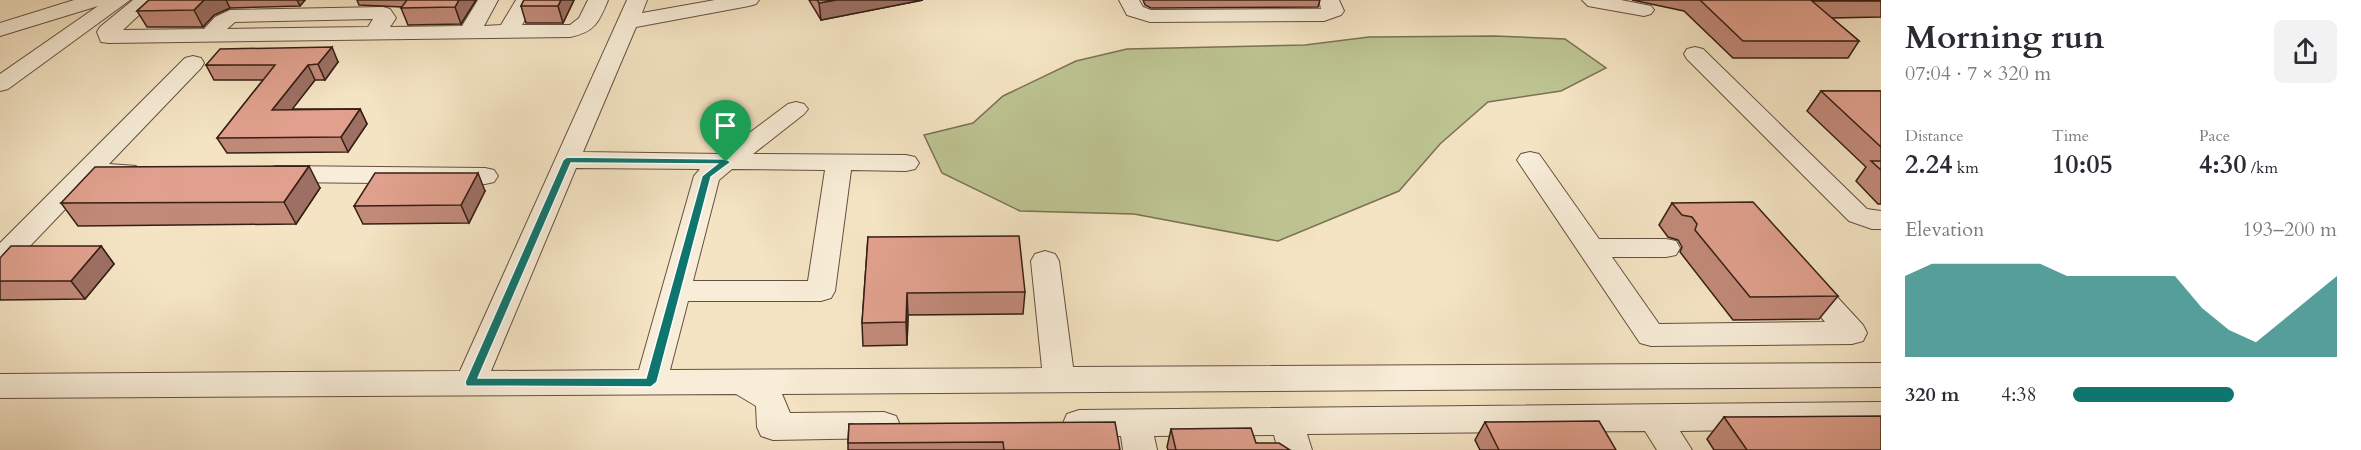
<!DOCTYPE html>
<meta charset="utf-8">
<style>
:root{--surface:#fff;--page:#f2f2f3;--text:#2b2b33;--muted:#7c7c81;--accent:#0f766e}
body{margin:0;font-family:Cardo,serif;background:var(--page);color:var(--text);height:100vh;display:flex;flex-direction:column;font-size:22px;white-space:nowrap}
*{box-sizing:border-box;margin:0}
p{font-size:20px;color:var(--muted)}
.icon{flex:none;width:33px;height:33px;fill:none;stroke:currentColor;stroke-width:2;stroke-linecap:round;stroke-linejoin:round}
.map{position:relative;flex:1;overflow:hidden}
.side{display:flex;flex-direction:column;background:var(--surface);width:480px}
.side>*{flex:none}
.pin{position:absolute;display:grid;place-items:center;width:51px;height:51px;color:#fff;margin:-62px -26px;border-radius:50% 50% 50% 0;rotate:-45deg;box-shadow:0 0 6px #0007}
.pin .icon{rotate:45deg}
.round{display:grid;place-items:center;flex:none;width:63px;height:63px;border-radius:9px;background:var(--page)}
.headline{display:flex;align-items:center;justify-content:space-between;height:102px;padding:0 24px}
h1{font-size:33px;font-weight:700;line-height:45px}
.figures{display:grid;grid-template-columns:repeat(3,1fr);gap:9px;height:102px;padding:6px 24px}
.figures div{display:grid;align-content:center}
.figures b{font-size:26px;font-weight:700}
.figures small{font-size:16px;font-weight:400}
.figures p{font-size:16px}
.chart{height:168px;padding:12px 24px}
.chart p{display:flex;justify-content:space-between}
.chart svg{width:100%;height:108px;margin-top:6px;fill:var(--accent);opacity:.7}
ul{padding:0 24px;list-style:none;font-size:20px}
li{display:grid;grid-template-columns:96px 72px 1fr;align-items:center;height:45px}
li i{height:15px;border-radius:8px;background:var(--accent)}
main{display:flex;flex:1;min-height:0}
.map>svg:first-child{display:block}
.green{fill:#bdc492;stroke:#7a7254;stroke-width:1.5}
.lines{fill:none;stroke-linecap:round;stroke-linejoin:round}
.minor-casing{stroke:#665040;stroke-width:2}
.minor{fill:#f8edd8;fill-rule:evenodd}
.wall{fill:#c18a79;stroke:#371f15;stroke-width:1.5}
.shaded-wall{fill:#9d7063;stroke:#371f15;stroke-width:1.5}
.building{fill:#e0a08d;stroke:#371f15;stroke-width:1.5}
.route{fill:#0f766e;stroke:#fff;stroke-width:1.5;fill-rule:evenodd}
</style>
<main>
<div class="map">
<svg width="1881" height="450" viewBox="0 0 1881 450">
<rect width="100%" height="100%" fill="#f4e4c3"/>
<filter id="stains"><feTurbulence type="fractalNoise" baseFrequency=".00333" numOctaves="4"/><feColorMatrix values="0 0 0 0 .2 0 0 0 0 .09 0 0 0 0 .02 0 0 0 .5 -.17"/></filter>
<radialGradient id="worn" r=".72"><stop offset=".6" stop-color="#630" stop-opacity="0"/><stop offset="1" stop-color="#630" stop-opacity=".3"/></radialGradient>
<polygon class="green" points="1495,36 1565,39 1606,68 1561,91 1488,102 1440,144 1399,191 1278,241 1134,214 1020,211 942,173 924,135 973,123 1003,96 1076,61 1127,49 1305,45 1369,37"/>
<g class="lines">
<g class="minor-casing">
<g id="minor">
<polygon points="74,0 130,0 8,89 0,91 0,74 98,6 0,36 0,23"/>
<path d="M133,0H155L123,30L204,29L215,17L230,10L383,7L390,9L396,18L390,27L462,26L478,0H498L484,26L501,25L516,0H536L522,25H570L579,18L588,0H608C599,22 595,32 570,37L109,43L101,42L97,32L100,27ZM373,19L368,27L227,29L235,22Z"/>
<path d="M627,0H647L642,13L715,0H759L756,4L749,6L636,27L583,152L721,154L788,104L796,102L804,104L808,109L804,114L753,154L906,155L915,157L919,163L915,169L906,171L851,170L835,291L831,298L821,301H688L670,370L1042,368L1031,261L1035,254L1045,251L1055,254L1059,261L1073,367L1881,363V387L782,394L790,413L884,412L896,416L900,425L896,434L884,438L773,440L761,436L757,427L756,406L736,394L0,398V374L460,371ZM576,168L700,169L694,176L639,370L491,371ZM732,169L825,170L808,281H693L719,180Z"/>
<polygon points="1119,0 1139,0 1143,7 1151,10 1321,9 1319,0 1339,0 1344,11 1341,15 1324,21 1150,22 1127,15"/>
<polygon points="1582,0 1621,0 1651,6 1654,10 1651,14 1644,16 1588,6"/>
<polygon points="1695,47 1703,49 1867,209 1881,211 1881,229 1872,229 1849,221 1687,59 1684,54 1687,49"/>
<polygon points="193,56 201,58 204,63 201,68 109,164 136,166 140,172 136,178 127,180 94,179 10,267 0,270 0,243 185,58"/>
<polygon points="1530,152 1539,154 1599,239 1666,239 1676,241 1680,248 1676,255 1666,257 1612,257 1659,324 1825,322 1791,280 1795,273 1805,270 1815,273 1863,325 1867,333 1863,341 1852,344 1651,346 1640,343 1517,160 1521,154"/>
<polygon points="276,166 485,168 494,170 498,176 494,182 485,184 276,182 267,180 263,174 267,168"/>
<polygon points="1881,402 1881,428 1680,431 1692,450 1657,450 1645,431 1307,434 1312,450 1278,450 1274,435 1154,436 1157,450 1123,450 1121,436 1079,436 1067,432 1063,423 1067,414 1079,410"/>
</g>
</g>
<use href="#minor" class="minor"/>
</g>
<g class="wall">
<polygon points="149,0 305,0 300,6 230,8 214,15 203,27 147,27 137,11"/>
<polygon points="357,0 476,0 461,24 408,25 401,8 402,7 359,5"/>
<polygon points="524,0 574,0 563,23 526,23 521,6"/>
<polygon points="809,0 923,0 821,20"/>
<polygon points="1143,0 1320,0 1318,7 1151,8 1145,5"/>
<polygon points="1632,0 1881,0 1881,17 1832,18 1859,41 1848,58 1733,58 1684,11"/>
<polygon points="338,62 325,80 315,80 292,109 360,109 367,124 348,152 227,153 217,138 263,80 214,80 206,65"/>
<polygon points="1821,91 1881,91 1881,204 1878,204 1856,181 1866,167 1807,111"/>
<polygon points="320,188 296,224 78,226 61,203"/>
<polygon points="485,191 469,223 363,224 354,206"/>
<polygon points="1672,203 1838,296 1819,319 1733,320 1680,252 1682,247 1678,240 1668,237 1659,225"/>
<polygon points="868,237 1025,292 1023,314 908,315 907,345 863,346 862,323"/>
<polygon points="101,246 114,264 85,299 0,300 0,281"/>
<polygon points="1724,417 1881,450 1714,450 1707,439"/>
<polygon points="1485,422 1616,450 1480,450 1475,440"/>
<polygon points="849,424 1120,450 848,450 848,443"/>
<polygon points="1171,429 1256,443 1290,450 1168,450 1167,447"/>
</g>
<g class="shaded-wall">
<polygon points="204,0 226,0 230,8 214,15 203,27 194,10"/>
<polygon points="297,0 305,0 300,6"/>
<polygon points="459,0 476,0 461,24 455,7"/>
<polygon points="561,0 574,0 563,23 558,6"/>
<polygon points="836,0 923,0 821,20 819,3"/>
<polygon points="332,47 338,62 325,80 318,64"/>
<polygon points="308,65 315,80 280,125 272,110"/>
<polygon points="360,109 367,124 348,152 341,137"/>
<polygon points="309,166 320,188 296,224 284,202"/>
<polygon points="478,173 485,191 469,223 461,205"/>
<polygon points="101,246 114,264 85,299 71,281"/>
<polygon points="907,293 908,315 907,345 906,322"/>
</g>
<g class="building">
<polygon points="149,0 204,0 194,10 137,11"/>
<polygon points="407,0 459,0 455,7 401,8"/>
<polygon points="524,0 561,0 558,6 521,6"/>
<polygon points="817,0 836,0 819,3"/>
<polygon points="1700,0 1881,0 1881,1 1812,1 1859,41 1743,41"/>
<polygon points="332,47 318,64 308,65 272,110 360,109 341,137 217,138 275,65 206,65 220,49"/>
<polygon points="1821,91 1881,91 1881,147"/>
<polygon points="1871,161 1881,161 1881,170"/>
<polygon points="309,166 284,202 61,203 95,167"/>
<polygon points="375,173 478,173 461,205 354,206"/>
<polygon points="1753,202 1838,296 1750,297 1695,230 1697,224 1692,217 1682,215 1672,203"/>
<polygon points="1019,236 1025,292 907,293 906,322 862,323 868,237"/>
<polygon points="11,246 101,246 71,281 0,281 0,258"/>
<polygon points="1881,416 1881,450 1747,450 1724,417"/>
<polygon points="1599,421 1616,450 1499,450 1485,422"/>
<polygon points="1115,422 1120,450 1004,450 1003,442 848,443 849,424"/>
<polygon points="1251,428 1256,443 1279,443 1290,450 1176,450 1171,429"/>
</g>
<path class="route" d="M567,157L726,159L731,162L711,177L657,382L651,387L466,386L465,382L563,160ZM571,163L717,164L702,176L646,378H478Z"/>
<rect width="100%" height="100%" filter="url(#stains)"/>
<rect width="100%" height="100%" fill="url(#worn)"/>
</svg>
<div class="pin" style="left:726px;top:162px;background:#1e9e55"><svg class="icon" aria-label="arrive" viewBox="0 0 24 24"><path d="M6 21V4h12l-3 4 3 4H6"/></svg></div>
</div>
<section class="side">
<div class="headline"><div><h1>Morning run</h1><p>07:04 · 7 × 320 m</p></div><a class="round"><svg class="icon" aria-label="share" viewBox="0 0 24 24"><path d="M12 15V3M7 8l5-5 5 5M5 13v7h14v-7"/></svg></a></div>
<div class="figures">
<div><p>Distance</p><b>2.24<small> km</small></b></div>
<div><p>Time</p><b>10:05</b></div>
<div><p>Pace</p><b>4:30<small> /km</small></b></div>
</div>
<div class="chart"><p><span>Elevation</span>193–200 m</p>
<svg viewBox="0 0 160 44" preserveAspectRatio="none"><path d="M0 44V11L10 6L20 6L30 6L40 6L50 6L60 11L70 11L80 11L90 11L100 11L110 24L120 33L130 38L140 29L150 20L160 11V44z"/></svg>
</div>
<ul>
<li><b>320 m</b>4:38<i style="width:61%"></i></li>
</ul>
</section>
</main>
